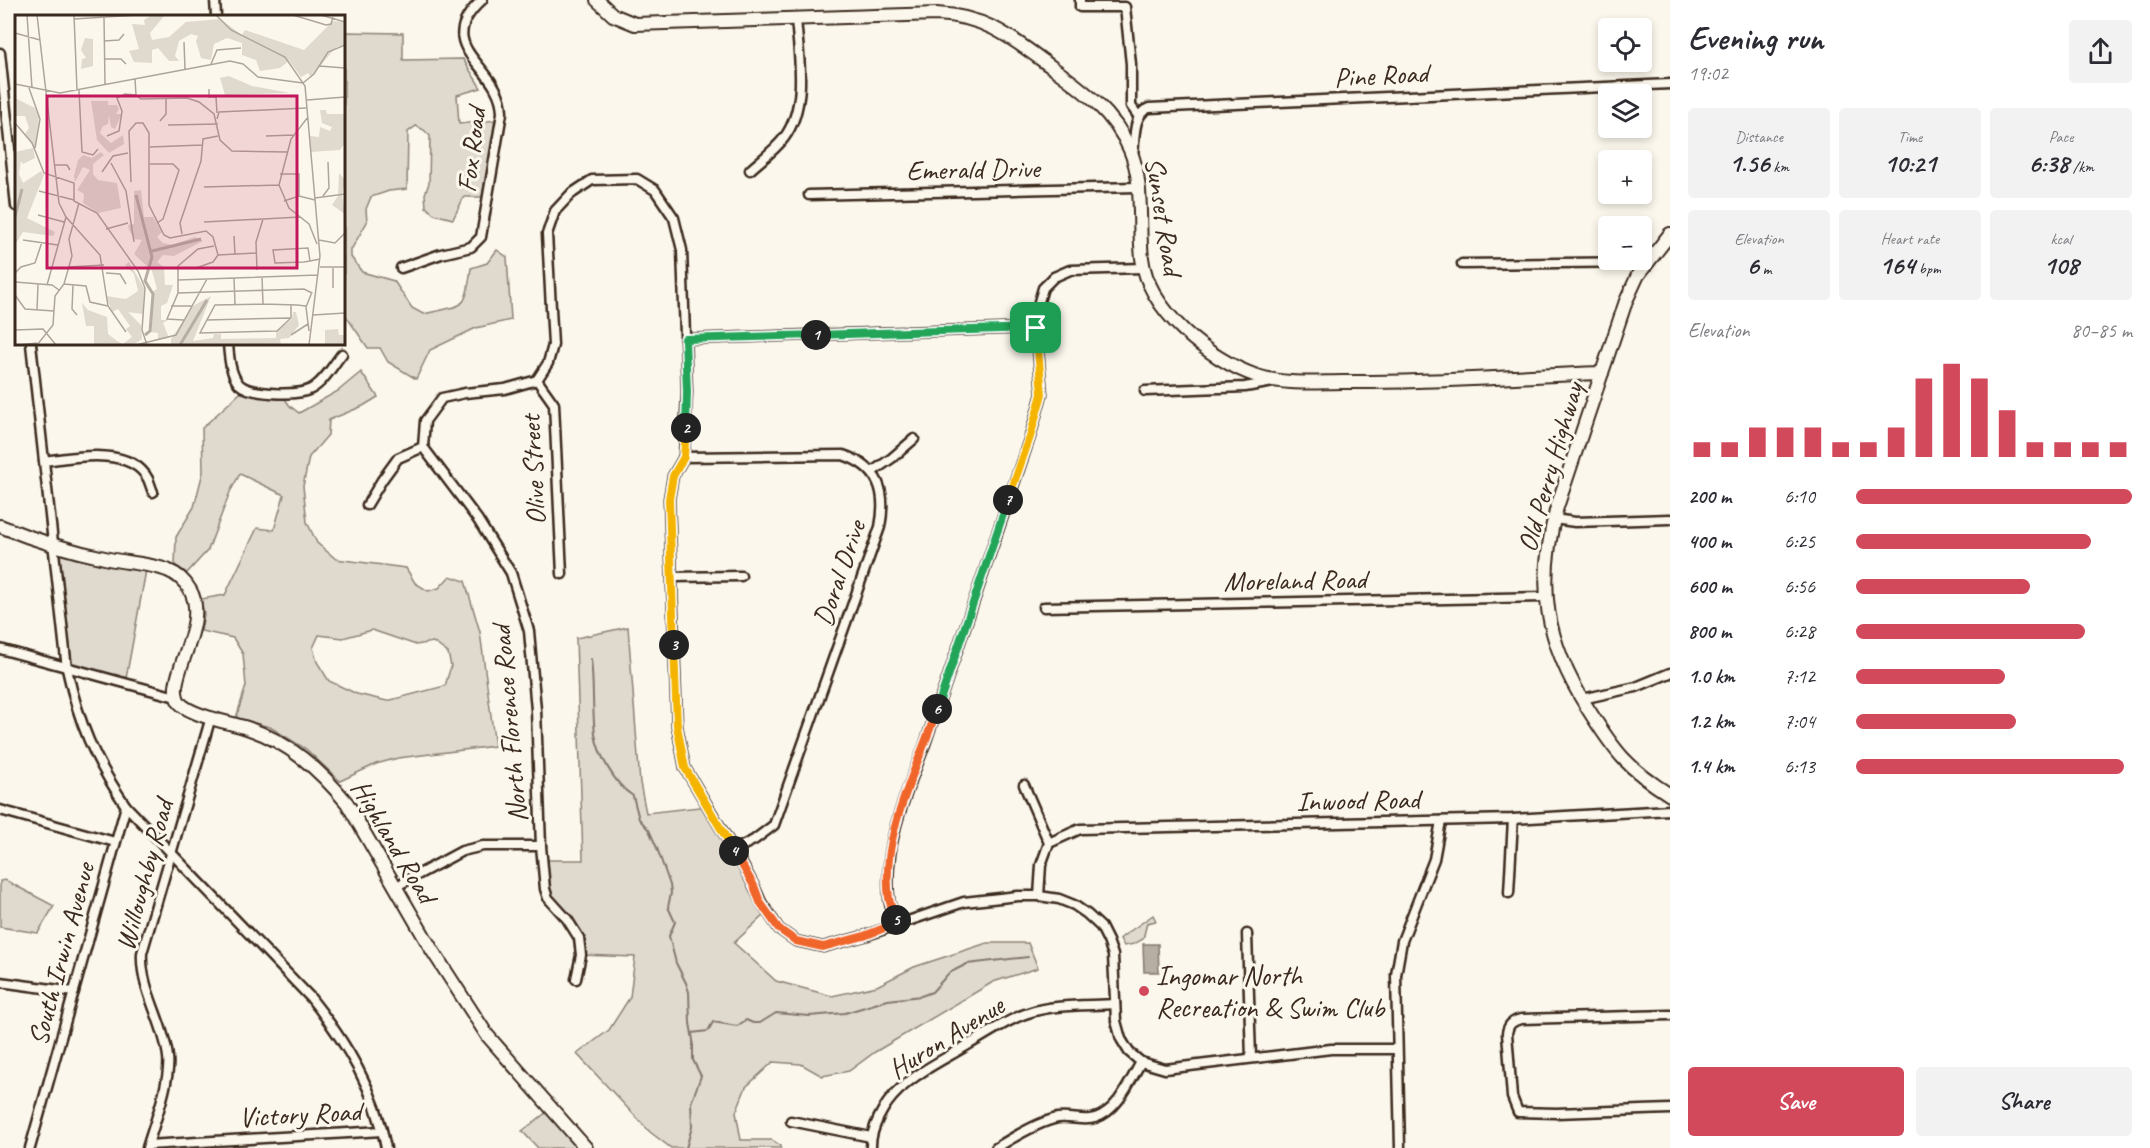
<!DOCTYPE html>
<meta charset="utf-8">
<style>
:root{--surface:#fff;--page:#f2f2f3;--text:#2b2b33;--muted:#7c7c81;--accent:#d1495b}
body{margin:0;font-family:Caveat,sans-serif;background:var(--page);color:var(--text);height:100vh;display:flex;flex-direction:column;font-size:22px;white-space:nowrap}
*{box-sizing:border-box;margin:0}
p{font-size:20px;color:var(--muted)}
.icon{flex:none;width:33px;height:33px;fill:none;stroke:currentColor;stroke-width:2;stroke-linecap:round;stroke-linejoin:round}
.map{position:relative;flex:1;overflow:hidden}
.panel{display:flex;flex-direction:column;background:var(--surface);width:480px}
.panel>*{flex:none}
.controls{position:absolute;left:1598px;top:18px;display:grid;gap:12px}
.controls a{display:grid;place-items:center;width:54px;height:54px;border-radius:6px;background:var(--surface);box-shadow:0 3px 9px #0003;font-size:30px}
.pin{position:absolute;display:grid;place-items:center;width:51px;height:51px;color:#fff;margin:-26px;border-radius:12px;box-shadow:0 3px 9px #0006}
.km{position:absolute;width:30px;height:30px;margin:-15px;border-radius:50%;background:#222;color:#fff;font-size:16px;line-height:30px;text-align:center}
.round{display:grid;place-items:center;flex:none;width:63px;height:63px;border-radius:6px;background:var(--page)}
.head{display:flex;align-items:center;justify-content:space-between;height:102px;padding:0 18px}
h1{font-size:33px;font-weight:800;line-height:45px}
.stats{display:grid;grid-template-columns:repeat(3,1fr);gap:9px;height:102px;padding:6px 18px}
.stats div{display:grid;align-content:center;border-radius:6px;background:var(--page);text-align:center}
.stats b{font-size:26px;font-weight:800}
.stats small{font-size:16px;font-weight:400}
.stats p{font-size:16px}
.chart{height:168px;padding:12px 18px}
.chart p{display:flex;justify-content:space-between}
.chart svg{width:100%;height:108px;margin-top:6px;stroke:var(--accent);stroke-width:6}
.action{display:flex;gap:12px;margin-top:auto;padding:12px 18px}
.action a{flex:1;height:69px;border-radius:6px;background:var(--accent);color:#fff;font-size:24px;font-weight:800;line-height:69px;text-align:center}
.action a+a{background:var(--page);color:var(--text)}
ul{padding:0 18px;list-style:none;font-size:20px}
li{display:grid;grid-template-columns:96px 72px 1fr;align-items:center;height:45px}
li i{height:15px;border-radius:8px;background:var(--accent)}
main{display:flex;flex:1;min-height:0}
.map>svg:first-child{display:block}
.green{fill:#dfd9ce;stroke:#8d8276;stroke-width:1.5;fill-rule:evenodd}
.water{fill:#b6aea2;stroke:#85796d;stroke-width:1.5}
.lines{fill:none;stroke-linecap:round;stroke-linejoin:round}
.stream{stroke:#85796d;stroke-width:2}
.street-casing{stroke:#3b2a1e;stroke-width:13}
.secondary-casing{stroke:#3b2a1e;stroke-width:16}
.street{stroke:#fbf7ec;stroke-width:8}
.secondary{stroke:#fbf7ec;stroke-width:12}
.split-1-casing{stroke:#fff;stroke-width:12}
.split-2-casing{stroke:#fff;stroke-width:12}
.split-3-casing{stroke:#fff;stroke-width:12}
.split-4-casing{stroke:#fff;stroke-width:12}
.split-5-casing{stroke:#fff;stroke-width:12}
.split-6-casing{stroke:#fff;stroke-width:12}
.split-7-casing{stroke:#fff;stroke-width:12}
.split-8-casing{stroke:#fff;stroke-width:12}
.split-1{stroke:#22a559;stroke-width:8}
.split-2{stroke:#22a559;stroke-width:8}
.split-3{stroke:#f5b400;stroke-width:8}
.split-4{stroke:#f5b400;stroke-width:8}
.split-5{stroke:#f0652b;stroke-width:8}
.split-6{stroke:#f0652b;stroke-width:8}
.split-7{stroke:#22a559;stroke-width:8}
.split-8{stroke:#f5b400;stroke-width:8}
.poi-dot{fill:#d1495b;stroke:#fbf7ec;stroke-width:2}
.labels{text-anchor:middle;dominant-baseline:central;stroke-width:6;stroke-linejoin:round;paint-order:stroke}
.street-label{font-size:28px;fill:#3b2a1e;stroke:#fbf7ec}
.poi-label{font-size:28px;fill:#3b2a1e;stroke:#fbf7ec;text-anchor:start}
.inset-river{fill:none;stroke:#b6aea2;stroke-width:3}
.inset-road{fill:none;stroke:#aea59a;stroke-width:1.5}
.view{fill:#c2185b;fill-opacity:0.15;stroke:#c2185b;stroke-width:3}
.inset-edge{fill:none;stroke:#3b2a1e;stroke-width:3}
</style>
<main>
<div class="map">
<svg width="1670" height="1148" viewBox="0 0 1670 1148">
<rect width="100%" height="100%" fill="#fbf7ec"/>
<filter id="ink" filterUnits="userSpaceOnUse"><feTurbulence type="fractalNoise" baseFrequency=".0167" numOctaves="2"/><feDisplacementMap in="SourceGraphic" scale="12" xChannelSelector="R" yChannelSelector="G"/><feConvolveMatrix kernelMatrix="1 2 1 2 8 2 1 2 1" color-interpolation-filters="sRGB"/></filter>
<g filter="url(#ink)">
<g class="green">
<path d="M344,32L403,33V60L463,59L481,88L457,95L459,124L497,120L482,197H464L453,219L434,214L426,207L425,194L429,183L430,136L424,130L416,126L408,132L407,189L389,191L371,197L366,209L367,222L351,250V257L362,272L394,281L412,308L423,314C466,304 465,312 471,268L487,263L497,250L507,257L511,320L476,328L430,350L416,379L388,362L380,348H368L344,313Z"/>
<path d="M361,372L378,397L363,406L329,420L328,435L309,457L303,486L307,522L317,543L336,559L406,568L415,583L428,591L439,588L450,576L465,581L480,632L495,746L398,758L376,764L340,781L306,749L270,727L236,718L246,686L243,654L233,638L201,631L204,614L201,599L225,595L257,528L274,530L284,495L240,474L230,492L208,550L187,573L175,565L176,537L194,507L203,472L202,428L240,393L283,396L290,406L299,413L338,391ZM372,630L416,645L433,642L448,653L451,666L445,686L387,701L357,694L329,681L317,662L313,648L319,635L343,638Z"/>
<polygon points="53,543 147,565 125,684 67,669"/>
<polygon points="628,627 640,783 646,813 708,806 767,912 734,943 776,981 832,996 877,986 914,967 987,943 1028,943 1038,968 993,982 875,1052 849,1071 822,1076 801,1064 773,1062 746,1087 736,1112 741,1140 772,1140 781,1146 781,1148 671,1148 650,1132 577,1054 609,1030 630,997 635,957 581,955 580,945 548,898 542,860 583,860 576,638"/>
<polygon points="5,880 54,906 38,933 0,927 0,881"/>
<polygon points="1153,915 1156,921 1147,923 1143,939 1134,944 1124,946 1120,939 1123,936"/>
<polygon points="547,1112 578,1148 538,1148 522,1131"/>
</g>
<polygon class="water" points="1143,944 1158,944 1159,972 1144,972"/>
<g class="lines">
<g class="stream">
<path d="M591,659C594,684 592,709 595,734C598,754 615,785 633,796L639,819L649,830L657,848L670,885L671,893L668,907L675,922L669,936L676,963L686,983L689,992L690,1023L693,1040V1060L701,1076L691,1103L692,1127L686,1148"/>
<polyline points="692,1033 708,1031 713,1022 737,1026 746,1020 753,1023 760,1023 776,1013 809,1016 845,1013 888,1000 921,996 932,992 949,973 967,964 1028,957"/>
</g>
<g class="street-casing">
<g id="street">
<polyline points="215,0 216,16"/>
<polyline points="1080,0 1080,7 1125,7 1131,64 1131,106 1139,117"/>
<polyline points="0,53 16,206"/>
<path d="M1133,156C1135,141 1132,114 1149,108L1670,84"/>
<path d="M750,170C761,160 775,150 784,138C808,106 799,57 796,19"/>
<polyline points="809,195 1137,187"/>
<polyline points="1462,264 1647,262"/>
<path d="M401,268L441,254L471,247L481,237L502,113C502,65 428,49 482,0"/>
<polyline points="685,339 1036,328"/>
<path d="M31,344L67,669C79,724 94,759 126,806L310,997C346,1042 376,1091 386,1148"/>
<path d="M228,344C229,356 230,374 239,384C250,395 298,396 311,389C324,382 333,365 342,354"/>
<polyline points="1145,391 1245,387 1273,382"/>
<polyline points="423,447 478,520 511,573 529,631 536,710 541,846 545,889 548,898 567,919 579,938 581,955 576,979"/>
<path d="M684,457L843,455C879,467 887,491 880,527L774,825L754,840L734,850"/>
<path d="M44,461C74,457 131,446 148,479C150,483 151,488 153,492"/>
<polyline points="872,472 892,458 914,439"/>
<polyline points="367,505 382,480 398,458 423,447 425,421 442,398 465,393 505,389 537,380"/>
<polyline points="1554,519 1575,522 1670,519"/>
<polyline points="562,574 554,404 537,380 548,363 553,345 547,234 555,211 571,194 592,180 637,179 655,190 674,218 682,250 687,392 684,457 673,476 669,499 677,726 685,768 741,862 754,886 761,902 779,929 796,941 823,947 864,936 964,902 1018,896 1039,896 1059,899 1074,905 1087,914 1101,927 1108,941 1113,955 1116,1021 1121,1039 1129,1052 1141,1062 1165,1069 1331,1049 1397,1049"/>
<polyline points="672,577 741,576"/>
<polyline points="1044,607 1546,597"/>
<polyline points="0,649 176,697"/>
<polyline points="1582,699 1636,687 1670,673"/>
<polyline points="1024,785 1049,843 1041,865 1039,896"/>
<polyline points="0,810 115,842"/>
<polyline points="1049,843 1080,829 1513,819 1670,810"/>
<polyline points="395,887 462,851 483,846 541,846"/>
<polyline points="1509,893 1513,819"/>
<path d="M897,923C894,915 889,906 889,897C884,843 905,796 924,747L1030,437L1042,394L1036,328L1038,305L1043,288L1054,277L1070,270L1143,268"/>
<polyline points="1247,934 1251,1058"/>
<polyline points="0,982 74,992"/>
<path d="M1670,1015L1521,1019C1512,1021 1508,1025 1507,1033L1512,1097L1518,1112L1556,1113L1670,1109"/>
<polyline points="791,1121 871,1137"/>
<polyline points="148,1145 382,1131"/>
<polyline points="30,1148 126,806"/>
<path d="M147,1148C154,1124 171,1080 168,1057C164,1021 140,990 142,953L211,717"/>
<path d="M871,1148C870,1129 884,1104 898,1091C918,1071 947,1058 971,1043C989,1033 1008,1019 1028,1013C1055,1004 1087,1006 1115,1004"/>
<path d="M996,1148C1012,1138 1041,1121 1058,1118C1070,1116 1084,1122 1095,1118C1118,1111 1130,1081 1141,1062"/>
<polyline points="1400,1148 1396,975 1402,941 1434,859 1441,821"/>
</g>
</g>
<g class="secondary-casing">
<g id="secondary">
<path d="M597,0L613,15L635,24L937,14C982,16 1007,34 1042,60C1076,85 1113,109 1130,150C1144,182 1138,223 1142,258C1148,310 1209,360 1257,376C1284,385 1315,382 1343,382C1429,383 1515,376 1602,373"/>
<path d="M1670,234L1638,275L1626,301L1557,507C1536,586 1545,641 1588,709C1615,752 1627,768 1670,795"/>
<path d="M0,526C32,539 75,552 109,559C128,563 148,563 167,570C177,574 185,581 190,590C212,628 157,686 183,706C198,717 228,722 247,728C289,742 320,770 347,803L432,950L487,1035L586,1148"/>
</g>
</g>
<use href="#street" class="street"/>
<use href="#secondary" class="secondary"/>
</g>
</g>
<g class="lines" filter="url(#ink)">
<g class="split-1-casing">
<polyline id="split-1" points="816,335 1036,328"/>
</g>
<g class="split-2-casing">
<polyline id="split-2" points="686,428 687,392 685,339 816,335"/>
</g>
<g class="split-3-casing">
<polyline id="split-3" points="674,645 669,499 673,476 684,457 686,428"/>
</g>
<g class="split-4-casing">
<polyline id="split-4" points="674,645 677,726 685,768 734,851"/>
</g>
<g class="split-5-casing">
<polyline id="split-5" points="734,851 754,886 760,902 779,929 796,941 823,947 864,936 897,923 896,920"/>
</g>
<g class="split-6-casing">
<path id="split-6" d="M896,920C894,913 890,905 889,898C880,835 918,768 937,709"/>
</g>
<g class="split-7-casing">
<polyline id="split-7" points="937,709 1008,500"/>
</g>
<g class="split-8-casing">
<polyline id="split-8" points="1008,500 1030,437 1042,394 1036,328"/>
</g>
<use href="#split-1" class="split-1"/>
<use href="#split-2" class="split-2"/>
<use href="#split-3" class="split-3"/>
<use href="#split-4" class="split-4"/>
<use href="#split-5" class="split-5"/>
<use href="#split-6" class="split-6"/>
<use href="#split-7" class="split-7"/>
<use href="#split-8" class="split-8"/>
</g>
<circle class="poi-dot" cx="1144" cy="991" r="6"/>
<g class="labels">
<g class="street-label">
<text transform="translate(1381 75) rotate(-3)">Pine Road</text>
<text transform="translate(471 150) rotate(-83)">Fox Road</text>
<text transform="translate(973 169) rotate(-1)">Emerald Drive</text>
<text transform="translate(1164 216) rotate(81)">Sunset Road</text>
<text transform="translate(1550 467) rotate(-74)">Old Perry Highway</text>
<text transform="translate(533 470) rotate(-93)">Olive Street</text>
<text transform="translate(839 573) rotate(-71)">Doral Drive</text>
<text transform="translate(1295 580) rotate(-1)">Moreland Road</text>
<text transform="translate(509 724) rotate(-95)">North Florence Road</text>
<text transform="translate(1358 800) rotate(-1)">Inwood Road</text>
<text transform="translate(394 841) rotate(59)">Highland Road</text>
<text transform="translate(144 875) rotate(-75)">Willoughby Road</text>
<text transform="translate(61 954) rotate(-75)">South Irwin Avenue</text>
<text transform="translate(946 1037) rotate(-32)">Huron Avenue</text>
<text transform="translate(300 1114) rotate(-3)">Victory Road</text>
</g>
<g class="poi-label">
<text x="1156" y="975">Ingomar North<tspan x="1156" dy="32">Recreation &amp; Swim Club</tspan></text>
</g>
</g>
<g transform="translate(15 15)">
<rect width="330" height="330" fill="#fbf7ec"/>
<path d="M137,0H150L135,18L137,25L154,22L171,7L205,4L227,20L230,15L289,35L318,6L330,7V30L321,32L296,62L293,58L286,62L274,46L265,53L245,56L241,45L227,40V28L212,23L199,29L196,45L186,43L181,26L183,21L176,19L164,26L160,41L164,46H154L143,33L137,35V48L119,47L114,36L124,34L117,9L130,10L129,5ZM70,23L78,24V51L66,54L67,44L71,43L66,35ZM214,61L237,71L275,78L210,80L205,63ZM0,83L20,93L24,102L20,134L10,119L14,113L10,101H0ZM76,86H93V90H102L104,94L101,99H107L100,114L96,112L94,100L93,109L88,111L85,118L96,128L108,120L109,129L94,138L82,125ZM305,95H311L312,99H330V128L325,135L296,137L295,121L304,122L305,112L315,116L317,112L307,108ZM18,133L20,143L8,149L6,146L4,159L8,168L26,156L29,160L12,203L40,217L38,221L8,217L0,230V137ZM86,137L89,140L78,149V159L83,165L102,168L106,193L83,198L68,188L69,179L62,175L75,155L68,152L60,167L59,161L63,145L68,140L77,143ZM324,158L330,165L327,180L330,199L317,190L323,181ZM126,175L129,202H138L147,217L142,222L148,228L157,230L180,222L188,226L159,241L148,240L142,247L149,252L150,270H158L152,288L146,291V305H153L148,308L154,323L143,325V318L136,317L137,277L142,274L137,256L119,239L127,225L119,224L114,215L113,210L119,209V176ZM114,247L129,273L128,299L113,297L126,310L127,324L118,330H79V311H71L67,288L73,295L92,302L93,319L102,326L108,329L117,322L111,314L115,311L103,294L97,297L91,281L111,284L123,276L119,259L110,250ZM196,281L178,326L198,323L199,319H206V324L261,323V317L277,304L278,297H281L284,310L274,323L265,324L266,330H156V324L178,291ZM323,314L324,320H330V330H310V315Z" fill="#dfd9ce"/>
<path class="inset-river" d="M121,180L137,242L130,266L138,279L135,316L130,320M0,202L7,174M137,236L186,224M165,330L192,285"/>
<path class="inset-road" d="M12,0L17,73M22,0L44,188L51,202L85,240L93,291L111,317M59,0L62,75M201,0L216,15L270,42L290,71L305,241L294,330M278,0L311,10L316,9L318,2M306,0L330,7M89,2L90,70M59,4L122,0M0,18L25,25M89,26L104,25L109,19M169,27L170,54M90,44H106L111,49M196,49L202,35L226,33M304,51L330,53M120,64L121,80L126,84L172,83L184,87L199,99L205,125L217,136L272,137M288,68L299,59L313,37L330,30M0,69L45,78L215,46L228,49L243,62L288,68M14,73L25,104L20,133M194,74V82H201L202,98M64,75L67,137L78,140L83,134M292,85L330,82M293,102L276,124L264,170L274,193L294,209L302,229M202,104L204,97L291,93M145,106L151,99V84M0,108L17,128L29,158L59,168V186L82,198L123,256L130,273L127,315L132,330M153,110L203,109M92,121L104,116L107,96L102,83L110,79L121,80M251,121L279,120M135,132L187,130M96,148L111,176L119,227M135,149H158L164,155L148,204L142,208M39,150H52L55,155M87,157L98,141L113,138M265,159H284V181M116,167L114,116L121,108H128L134,118V190L149,220L155,223L191,216L198,222L203,240L241,238M189,172L264,170M24,176L59,185M308,181L314,173L313,147M300,183L330,179M269,186L284,181L300,185M23,200L49,207M189,207L285,202M91,214L113,208M167,219L165,208L186,146L188,124L203,121M219,221L220,239M8,225L43,230M304,225L320,228L330,218M295,246L293,233L258,235L260,248L289,247L295,246L305,244M54,252L89,250M305,252H330M181,253L198,247L203,240M318,253V273M242,255L241,227L248,204M0,258L6,252L20,248L27,227M91,258L105,259L111,269M247,262L248,289M219,263L220,289M163,265L303,260M0,267L37,270L44,275M49,269L71,271L75,287L93,291M32,270L51,202M58,270L57,294L62,300M163,278L289,274L297,278M0,280L10,294L39,296M276,290V303L262,316L185,318L200,290L248,289L282,290L291,291M156,291H177M22,295L23,269M298,300L330,298M169,305L152,304L163,278V251L183,234L199,231M192,305L275,303M0,315L28,314L41,330M294,316L291,292L297,277M276,320L293,309M4,330L22,328M22,330L38,310L40,281L49,269L57,241L54,224L64,188M121,330L161,320L192,264"/>
<path class="view" d="M32,81H282V253H32Z"/>
<rect width="330" height="330" class="inset-edge"/>
</g>
</svg>
<div class="controls">
<a><svg class="icon" aria-label="locate" viewBox="0 0 24 24"><circle cx="12" cy="12" r="6"/><path d="M12 2v4M12 18v4M2 12h4M18 12h4"/></svg></a>
<a><svg class="icon" aria-label="layers" viewBox="0 0 24 24"><path d="M12 4l9 5-9 5-9-5zM3 14l9 5 9-5"/></svg></a>
<a>+</a>
<a>−</a>
</div>
<div class="pin" style="left:1036px;top:328px;background:#1e9e55"><svg class="icon" aria-label="arrive" viewBox="0 0 24 24"><path d="M6 21V4h12l-3 4 3 4H6"/></svg></div>
<b class="km" style="left:816px;top:335px">1</b>
<b class="km" style="left:686px;top:428px">2</b>
<b class="km" style="left:674px;top:645px">3</b>
<b class="km" style="left:734px;top:851px">4</b>
<b class="km" style="left:896px;top:920px">5</b>
<b class="km" style="left:937px;top:709px">6</b>
<b class="km" style="left:1008px;top:500px">7</b>
</div>
<section class="panel">
<div class="head"><div><h1>Evening run</h1><p>19:02</p></div><a class="round"><svg class="icon" aria-label="share" viewBox="0 0 24 24"><path d="M12 15V3M7 8l5-5 5 5M5 13v7h14v-7"/></svg></a></div>
<div class="stats">
<div><p>Distance</p><b>1.56<small> km</small></b></div>
<div><p>Time</p><b>10:21</b></div>
<div><p>Pace</p><b>6:38<small> /km</small></b></div>
</div>
<div class="stats">
<div><p>Elevation</p><b>6<small> m</small></b></div>
<div><p>Heart rate</p><b>164<small> bpm</small></b></div>
<div><p>kcal</p><b>108</b></div>
</div>
<div class="chart"><p><span>Elevation</span>80–85 m</p>
<svg viewBox="0 0 160 44" preserveAspectRatio="none"><path d="M5 44V38M15 44V38M25 44V32M35 44V32M45 44V32M55 44V38M65 44V38M75 44V32M85 44V12M95 44V6M105 44V12M115 44V25M125 44V38M135 44V38M145 44V38M155 44V38"/></svg>
</div>
<ul>
<li><b>200 m</b>6:10<i style="width:100%"></i></li>
<li><b>400 m</b>6:25<i style="width:85%"></i></li>
<li><b>600 m</b>6:56<i style="width:63%"></i></li>
<li><b>800 m</b>6:28<i style="width:83%"></i></li>
<li><b>1.0 km</b>7:12<i style="width:54%"></i></li>
<li><b>1.2 km</b>7:04<i style="width:58%"></i></li>
<li><b>1.4 km</b>6:13<i style="width:97%"></i></li>
</ul>
<div class="action"><a>Save</a><a>Share</a></div>
</section>
</main>
